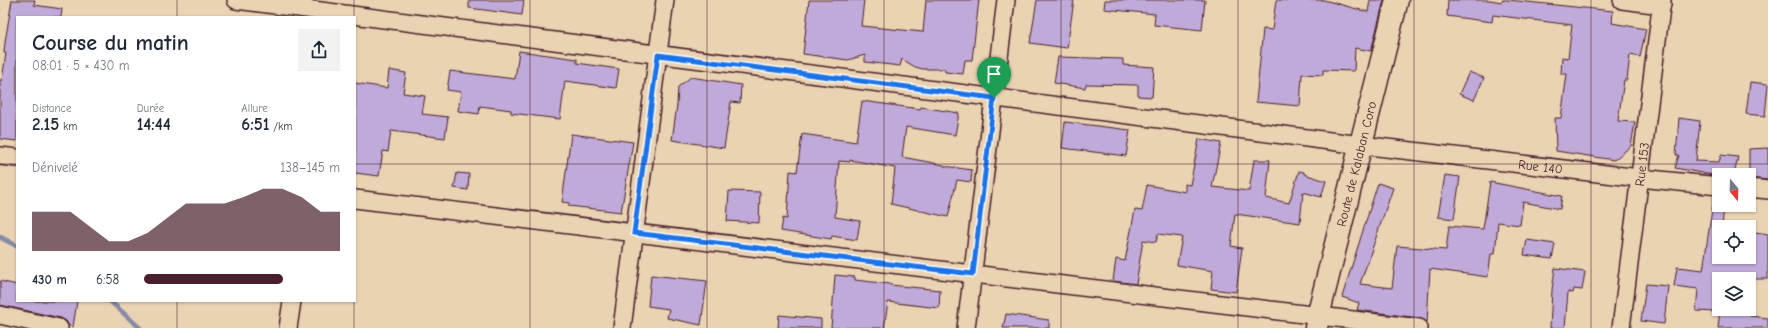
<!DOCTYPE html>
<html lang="fr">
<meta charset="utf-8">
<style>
:root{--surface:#fff;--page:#f2f2f3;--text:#1f2937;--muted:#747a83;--accent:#4a1f2b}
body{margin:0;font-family:"Comic Neue",sans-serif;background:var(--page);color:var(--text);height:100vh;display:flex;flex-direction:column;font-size:15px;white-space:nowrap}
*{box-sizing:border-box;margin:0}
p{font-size:13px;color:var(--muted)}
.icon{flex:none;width:22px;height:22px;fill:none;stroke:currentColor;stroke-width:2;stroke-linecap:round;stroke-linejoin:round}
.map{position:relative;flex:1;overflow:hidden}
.details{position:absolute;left:16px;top:16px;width:340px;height:286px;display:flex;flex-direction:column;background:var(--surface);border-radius:0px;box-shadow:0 1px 3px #0004}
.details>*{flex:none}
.needle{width:26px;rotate:161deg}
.controls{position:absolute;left:1712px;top:168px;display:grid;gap:8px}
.controls a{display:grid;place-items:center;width:44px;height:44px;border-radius:0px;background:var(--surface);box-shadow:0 1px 3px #0004;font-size:20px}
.pin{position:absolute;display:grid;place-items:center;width:34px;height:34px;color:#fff;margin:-41px -17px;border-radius:50% 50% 50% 0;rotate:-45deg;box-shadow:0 0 4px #0007}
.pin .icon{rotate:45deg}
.round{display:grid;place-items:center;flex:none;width:42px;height:42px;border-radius:0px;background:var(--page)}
.head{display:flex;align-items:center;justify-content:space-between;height:68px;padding:0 16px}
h1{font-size:22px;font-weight:800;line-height:30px}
.stats{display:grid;grid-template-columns:repeat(3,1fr);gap:6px;height:68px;padding:4px 16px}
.stats div{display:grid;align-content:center}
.stats b{font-size:17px;font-weight:800}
.stats small{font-size:11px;font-weight:400}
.stats p{font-size:11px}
.chart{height:112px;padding:8px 16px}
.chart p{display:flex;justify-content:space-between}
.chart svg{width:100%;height:72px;margin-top:4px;fill:var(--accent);opacity:.7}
ul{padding:0 16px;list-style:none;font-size:13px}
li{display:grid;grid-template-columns:64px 48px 1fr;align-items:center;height:30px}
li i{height:10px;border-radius:5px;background:var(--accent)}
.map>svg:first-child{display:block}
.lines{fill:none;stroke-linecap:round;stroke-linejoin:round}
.stream{stroke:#858aa5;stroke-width:5}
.building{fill:#c0aad9;stroke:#4a1f2b}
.minor-casing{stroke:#4a1f2b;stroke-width:20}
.secondary-casing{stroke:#4a1f2b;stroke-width:25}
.minor{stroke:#e9d3b2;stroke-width:17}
.secondary{stroke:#e9d3b2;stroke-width:22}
.route-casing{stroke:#fff;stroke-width:8}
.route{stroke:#1a73e8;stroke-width:5}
.grid{fill:none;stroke:#4a1f2b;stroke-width:1;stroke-opacity:0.55}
.labels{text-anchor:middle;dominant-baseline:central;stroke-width:3;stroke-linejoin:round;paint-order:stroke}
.street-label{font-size:13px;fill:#4a1f2b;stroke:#e9d3b2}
</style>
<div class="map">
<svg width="1768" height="328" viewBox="0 0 1768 328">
<rect width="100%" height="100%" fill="#e9d3b2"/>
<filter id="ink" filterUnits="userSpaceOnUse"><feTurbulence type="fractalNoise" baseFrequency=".025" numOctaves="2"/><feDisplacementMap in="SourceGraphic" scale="8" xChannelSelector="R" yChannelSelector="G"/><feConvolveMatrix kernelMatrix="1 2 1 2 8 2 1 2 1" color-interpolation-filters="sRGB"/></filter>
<g filter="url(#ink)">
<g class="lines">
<g class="stream">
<polyline points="0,237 17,246"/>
<polyline points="110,301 140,328"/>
</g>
</g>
<g class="building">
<polygon points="12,0 35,0 34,5 62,9 61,17 17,17 17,141 0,139 0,80 2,80 6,53 4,53 5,42"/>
<polygon points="469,0 524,0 522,15 469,8"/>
<polygon points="809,0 864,0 861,26 923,32 926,0 979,0 972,60 965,60 963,74 945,72 945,69 923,69 915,67 902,59 900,66 865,62 865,55 848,60 803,54"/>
<polygon points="1037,0 1074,0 1067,48 1030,43"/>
<polygon points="1105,0 1205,0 1202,30 1154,25 1155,14 1104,9"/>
<polygon points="1276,0 1324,0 1368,12 1370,0 1384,0 1371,51 1355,48 1354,71 1323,70 1323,75 1302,74 1300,106 1256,102 1263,29 1272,30"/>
<polygon points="1448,0 1490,0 1502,2 1502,0 1508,0 1613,11 1612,23 1646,29 1640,57 1630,55 1627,80 1624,80 1618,121 1635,122 1631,146 1614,160 1556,151 1555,118 1561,118 1567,74 1561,74 1562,57 1568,58 1572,25 1493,15 1492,22 1447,16"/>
<polygon points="519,51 577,59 577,63 619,69 616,88 565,81 560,119 511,113 511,110 480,106 479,114 458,111 461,92 447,90 450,71 515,79"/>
<polygon points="1058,57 1123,59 1123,65 1154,67 1152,97 1138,96 1138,85 1086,84 1085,88 1054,83"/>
<polygon points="389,70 406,73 403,93 425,96 422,114 448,117 445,138 391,131 388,152 383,151 379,176 355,173 355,83 387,88"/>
<polygon points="1469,72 1484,78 1474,100 1459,94"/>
<polygon points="691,77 741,85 740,103 731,102 724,148 672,140 677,105 678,87"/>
<polygon points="1750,82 1768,84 1765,116 1746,114"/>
<polygon points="862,101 920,109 921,107 959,113 955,135 906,127 902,157 944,165 944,166 972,170 971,182 957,180 948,217 891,204 895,168 850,160 850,162 839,161 835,217 860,221 857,240 832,236 831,239 781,231 783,218 787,219 790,171 797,172 802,134 856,142"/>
<polygon points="1679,118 1700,121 1696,161 1719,162 1721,155 1738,157 1734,175 1713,175 1675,168 1679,155 1676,155"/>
<polygon points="1065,122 1130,130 1126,156 1062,148"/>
<polygon points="571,134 633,142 621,212 569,206 569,203 562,202"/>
<polygon points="1199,139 1221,143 1212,187 1249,191 1254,160 1270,160 1266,198 1289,203 1299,171 1304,172 1304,174 1326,181 1321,197 1303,192 1300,223 1235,214 1231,246 1242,248 1236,292 1211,289 1213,271 1177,265 1182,237 1158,234 1156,242 1143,240 1136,284 1113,281 1116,259 1125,261 1135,210 1142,211 1147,185 1185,192 1185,184 1190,185"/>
<polygon points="1768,148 1768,180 1749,178 1749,149"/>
<polygon points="457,173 469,174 468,190 454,188"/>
<polygon points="1445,175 1460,177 1454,219 1438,217"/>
<polygon points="1490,182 1562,196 1560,209 1523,202 1520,225 1498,222 1495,254 1491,254 1488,277 1430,269 1427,322 1420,318 1357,310 1359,303 1342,297 1378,183 1393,188 1360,284 1392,288 1397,246 1446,250 1449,226 1483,229"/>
<polygon points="729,191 760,192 759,223 727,221"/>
<polygon points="1714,196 1719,196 1719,205 1724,205 1722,227 1719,227 1719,257 1749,257 1749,231 1768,234 1768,279 1719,279 1717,312 1696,311 1698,289 1674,286 1677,267 1703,270"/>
<polygon points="1527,240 1555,244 1552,259 1524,255"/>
<polygon points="1555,268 1585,272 1582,290 1574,289 1573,293 1568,292 1565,328 1550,328 1552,290"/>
<polygon points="651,275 707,281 701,325 667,318 669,309 648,306"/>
<polygon points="835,275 855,277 855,280 890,284 890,285 940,290 939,308 888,302 884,328 831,328"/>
<polygon points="0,281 17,285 17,301 77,301 73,327 69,326 66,321 61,318 0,305"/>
<polygon points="1646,284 1668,286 1664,324 1641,321"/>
<polygon points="1720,309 1752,309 1750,316 1768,318 1768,328 1718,328"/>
<polygon points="1006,314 1049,320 1049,328 1003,328"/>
<polygon points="779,315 821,319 821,328 778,328"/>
</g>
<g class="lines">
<g class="minor-casing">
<g id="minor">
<path id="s1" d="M236,0L1361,145L1640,178L1719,186"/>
<polyline points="1622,0 1662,5"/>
<polyline points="0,156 17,158"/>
<polyline points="1749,188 1768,190"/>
<polyline points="355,199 1419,328"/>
<polyline points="0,315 59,328"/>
<polyline points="288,328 292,301"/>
<polyline points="622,328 665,0"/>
<polyline points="966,328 1006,0"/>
<path id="s2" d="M1621,328L1662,0"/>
</g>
</g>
<g class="secondary-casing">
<g id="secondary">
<path id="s3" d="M1316,328L1318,316L1397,0"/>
</g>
</g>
<use href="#minor" class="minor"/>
<use href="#secondary" class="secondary"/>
</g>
</g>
<g class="lines" filter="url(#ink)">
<g class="route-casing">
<polygon id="route" points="658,55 994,98 973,274 634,233"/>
</g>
<use href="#route" class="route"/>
</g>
<path class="grid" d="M177,0V17M354,0V17M530,0V328M707,0V328M884,0V328M1061,0V328M1238,0V328M1414,0V328M1591,0V328M0,164H17M355,164H1768M177,301V328M354,301V328"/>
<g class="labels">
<g class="street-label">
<text stroke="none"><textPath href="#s3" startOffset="169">Route de Kalaban Coro</textPath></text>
<text stroke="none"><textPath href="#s2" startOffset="165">Rue 153</textPath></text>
<text stroke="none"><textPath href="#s1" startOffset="1315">Rue 140</textPath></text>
</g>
</g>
</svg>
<div class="controls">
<a><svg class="needle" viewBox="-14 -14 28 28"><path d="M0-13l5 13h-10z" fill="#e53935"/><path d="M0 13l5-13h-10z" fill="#747a83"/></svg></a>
<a><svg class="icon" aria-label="locate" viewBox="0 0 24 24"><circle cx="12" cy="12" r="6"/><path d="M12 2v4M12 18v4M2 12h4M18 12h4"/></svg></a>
<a><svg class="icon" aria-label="layers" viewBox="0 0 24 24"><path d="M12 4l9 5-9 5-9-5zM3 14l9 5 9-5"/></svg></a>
</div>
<div class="pin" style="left:994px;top:98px;background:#1e9e55"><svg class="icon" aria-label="arrive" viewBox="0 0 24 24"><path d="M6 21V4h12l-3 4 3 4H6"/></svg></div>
<section class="details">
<div class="head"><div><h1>Course du matin</h1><p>08:01 · 5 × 430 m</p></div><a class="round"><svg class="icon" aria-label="share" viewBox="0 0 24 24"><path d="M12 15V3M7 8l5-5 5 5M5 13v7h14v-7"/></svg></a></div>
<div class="stats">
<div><p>Distance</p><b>2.15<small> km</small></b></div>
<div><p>Durée</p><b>14:44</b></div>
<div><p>Allure</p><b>6:51<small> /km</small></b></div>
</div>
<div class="chart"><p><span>Dénivelé</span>138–145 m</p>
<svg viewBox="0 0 160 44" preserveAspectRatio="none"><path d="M0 44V20L10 20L20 20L30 29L40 38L50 38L60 33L70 24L80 15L90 15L100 15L110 11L120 6L130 6L140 11L150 20L160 20V44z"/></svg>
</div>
<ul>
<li><b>430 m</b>6:58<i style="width:71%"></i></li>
</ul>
</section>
</div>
